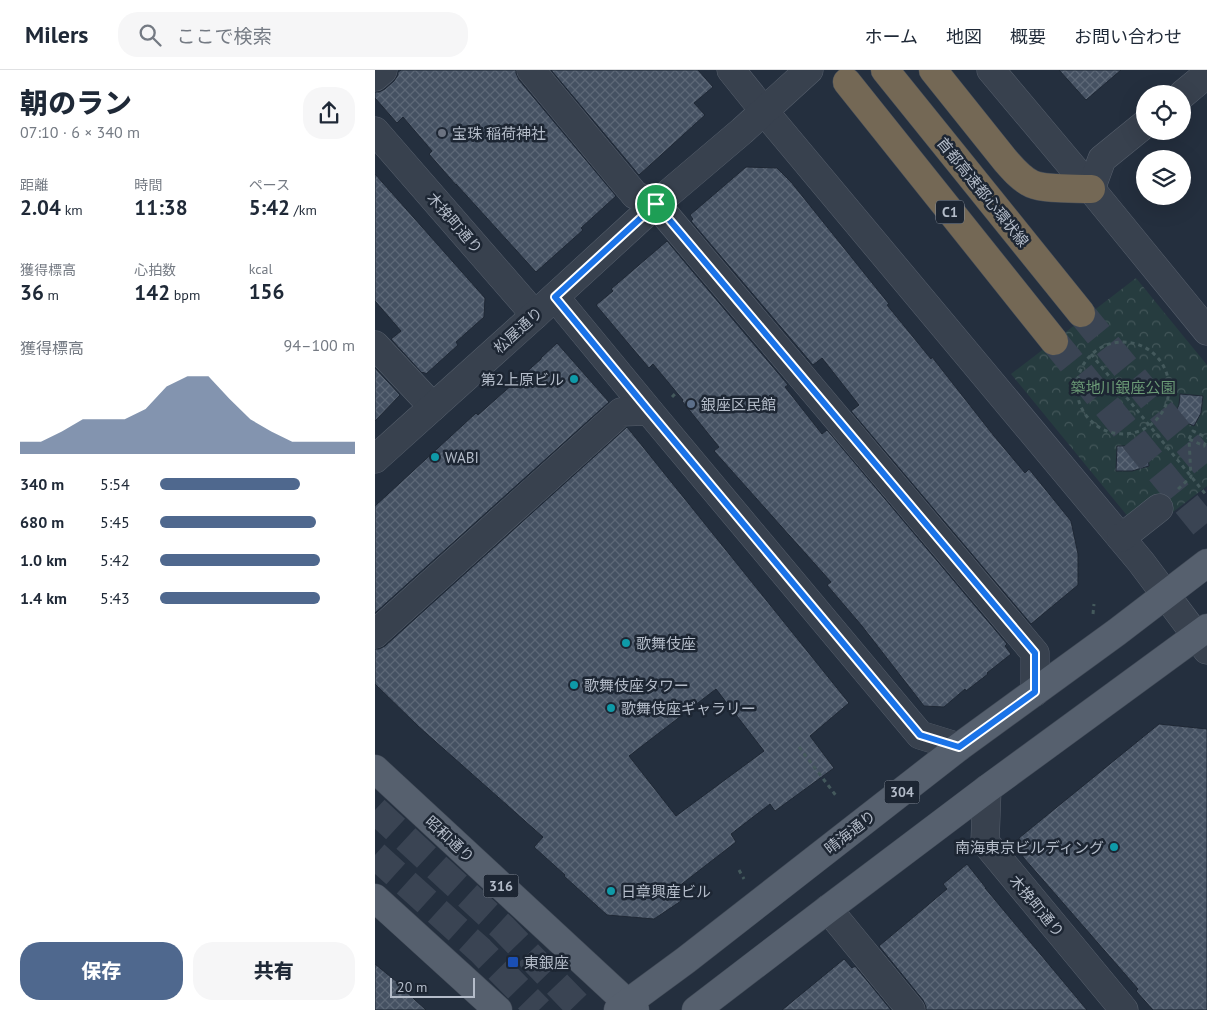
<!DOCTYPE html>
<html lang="ja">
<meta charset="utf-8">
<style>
:root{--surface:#fff;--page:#f6f6f7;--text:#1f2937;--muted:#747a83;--line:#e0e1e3;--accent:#4f688e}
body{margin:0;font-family:"PT Sans","Noto Sans JP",sans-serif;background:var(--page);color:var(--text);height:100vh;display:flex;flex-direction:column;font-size:19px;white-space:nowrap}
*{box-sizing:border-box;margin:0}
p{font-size:16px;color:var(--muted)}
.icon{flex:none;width:28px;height:28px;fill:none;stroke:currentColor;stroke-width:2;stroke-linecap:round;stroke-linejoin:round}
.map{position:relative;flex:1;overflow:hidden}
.drawer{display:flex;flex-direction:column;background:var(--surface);width:375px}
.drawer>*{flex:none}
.fabs{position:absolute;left:761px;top:15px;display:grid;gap:10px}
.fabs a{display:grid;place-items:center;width:55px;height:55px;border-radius:50%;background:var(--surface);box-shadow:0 5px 20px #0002;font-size:25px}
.scale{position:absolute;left:15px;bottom:12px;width:85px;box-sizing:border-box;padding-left:5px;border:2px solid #b4bcc9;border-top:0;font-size:14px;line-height:18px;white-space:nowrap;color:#b4bcc9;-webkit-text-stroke:4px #1d2633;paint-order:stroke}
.pin{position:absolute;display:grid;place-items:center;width:42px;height:42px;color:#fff;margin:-21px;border:2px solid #fff;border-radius:50%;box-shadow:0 1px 5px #0007}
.round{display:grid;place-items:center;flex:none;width:52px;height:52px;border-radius:20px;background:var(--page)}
.overview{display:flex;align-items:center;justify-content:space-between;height:85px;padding:0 20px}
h1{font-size:28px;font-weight:800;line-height:38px}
.figures{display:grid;grid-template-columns:repeat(3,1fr);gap:8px;height:85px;padding:5px 20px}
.figures div{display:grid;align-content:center}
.figures b{font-size:21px;font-weight:800}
.figures small{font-size:14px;font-weight:400}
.figures p{font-size:14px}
.chart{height:140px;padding:10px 20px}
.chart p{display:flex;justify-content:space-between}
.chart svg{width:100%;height:90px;margin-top:5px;fill:var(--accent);opacity:.7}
.primary-button{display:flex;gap:10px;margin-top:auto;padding:10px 20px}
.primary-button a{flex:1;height:58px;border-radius:20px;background:var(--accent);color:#fff;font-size:20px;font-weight:800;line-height:58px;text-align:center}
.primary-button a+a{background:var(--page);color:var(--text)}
ul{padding:0 20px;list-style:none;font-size:16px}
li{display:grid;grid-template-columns:80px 60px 1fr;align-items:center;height:38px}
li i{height:12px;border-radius:6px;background:var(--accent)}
header{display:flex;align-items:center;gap:30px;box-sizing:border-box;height:70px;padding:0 25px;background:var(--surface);border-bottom:1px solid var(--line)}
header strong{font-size:24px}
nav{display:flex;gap:28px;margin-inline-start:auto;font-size:18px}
.search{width:350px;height:45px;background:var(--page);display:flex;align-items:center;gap:12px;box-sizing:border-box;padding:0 18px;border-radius:20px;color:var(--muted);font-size:19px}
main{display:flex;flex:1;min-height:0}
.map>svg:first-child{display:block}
.forest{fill:url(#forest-crowns)}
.building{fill:url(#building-cross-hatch);stroke:#1f2835;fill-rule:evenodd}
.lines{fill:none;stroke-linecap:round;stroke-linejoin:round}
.major-tunnel{stroke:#3a4453;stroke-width:28;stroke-dasharray:28 14;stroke-linecap:butt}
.highway-tunnel{stroke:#3a4453;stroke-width:28;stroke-dasharray:28 14;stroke-linecap:butt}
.minor-casing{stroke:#565f6c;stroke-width:29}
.major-casing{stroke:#414a57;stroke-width:29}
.highway-casing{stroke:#434c59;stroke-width:29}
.path{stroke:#44595c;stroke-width:3;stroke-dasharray:4 4;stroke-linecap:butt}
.minor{stroke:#38414e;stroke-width:28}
.major{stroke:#56606e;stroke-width:28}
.highway{stroke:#746855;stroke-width:28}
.route-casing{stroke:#fff;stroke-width:10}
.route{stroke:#1a73e8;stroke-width:6}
.worship-dot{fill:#6b7280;stroke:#1d2633;stroke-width:2}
.culture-dot{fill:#0f9aa8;stroke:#1d2633;stroke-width:2}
.service-dot{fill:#5c6f8a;stroke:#1d2633;stroke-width:2}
.transit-dot{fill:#1a4fb4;stroke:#1d2633;stroke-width:2}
.labels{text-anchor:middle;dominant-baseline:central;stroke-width:5;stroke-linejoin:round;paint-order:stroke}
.shield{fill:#1d2633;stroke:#878f9c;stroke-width:1}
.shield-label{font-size:14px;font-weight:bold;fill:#b4bcc9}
.poi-label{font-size:15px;fill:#b4bcc9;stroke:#1d2633;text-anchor:start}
.street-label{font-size:15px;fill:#b4bcc9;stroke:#1d2633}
.park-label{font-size:15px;fill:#6b9a76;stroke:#1d2633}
</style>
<header>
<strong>Milers</strong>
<div class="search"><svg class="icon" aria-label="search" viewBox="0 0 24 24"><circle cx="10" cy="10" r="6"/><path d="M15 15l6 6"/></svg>ここで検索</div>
<nav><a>ホーム</a><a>地図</a><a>概要</a><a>お問い合わせ</a></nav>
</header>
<main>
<section class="drawer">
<div class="overview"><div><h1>朝のラン</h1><p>07:10 · 6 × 340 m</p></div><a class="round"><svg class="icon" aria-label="share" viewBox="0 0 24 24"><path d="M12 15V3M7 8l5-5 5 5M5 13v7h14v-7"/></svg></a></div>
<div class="figures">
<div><p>距離</p><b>2.04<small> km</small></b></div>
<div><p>時間</p><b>11:38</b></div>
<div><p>ペース</p><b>5:42<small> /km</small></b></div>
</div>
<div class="figures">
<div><p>獲得標高</p><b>36<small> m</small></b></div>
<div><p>心拍数</p><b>142<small> bpm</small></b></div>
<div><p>kcal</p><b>156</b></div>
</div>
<div class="chart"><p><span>獲得標高</span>94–100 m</p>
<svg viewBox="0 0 160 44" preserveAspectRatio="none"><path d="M0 44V38L10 38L20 33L30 27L40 27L50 27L60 22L70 11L80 6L90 6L100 17L110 27L120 33L130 38L140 38L150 38L160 38V44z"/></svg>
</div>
<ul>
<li><b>340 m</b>5:54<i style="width:72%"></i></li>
<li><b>680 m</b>5:45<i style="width:80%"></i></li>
<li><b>1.0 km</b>5:42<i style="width:82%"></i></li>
<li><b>1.4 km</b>5:43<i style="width:82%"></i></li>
</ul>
<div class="primary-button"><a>保存</a><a>共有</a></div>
</section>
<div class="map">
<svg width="832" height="940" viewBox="0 0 832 940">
<defs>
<pattern id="forest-crowns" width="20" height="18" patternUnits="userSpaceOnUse" patternTransform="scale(1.25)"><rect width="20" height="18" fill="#263c3f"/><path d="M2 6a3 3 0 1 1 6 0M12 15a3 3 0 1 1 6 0" fill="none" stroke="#435659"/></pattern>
<pattern id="building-cross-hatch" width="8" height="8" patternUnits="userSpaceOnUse" patternTransform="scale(1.25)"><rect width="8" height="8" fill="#455162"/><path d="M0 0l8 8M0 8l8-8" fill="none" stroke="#5d6877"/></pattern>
</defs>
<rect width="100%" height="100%" fill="#242f3e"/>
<polygon class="forest" points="761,208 832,295 832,416 768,465 636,304"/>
<g class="building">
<polygon points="26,0 141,0 141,3 144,10 241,126 206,158 208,160 161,202 81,114 81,115 54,84 57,81 28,47 22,53 0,28 0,22 4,22 10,19 19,11 23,5 23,2"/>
<polygon points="176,0 323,0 338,17 319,33 330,45 264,105"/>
<polygon points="684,0 746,0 711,30"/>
<polygon points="371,97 402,98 416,112 514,234 512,235 556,289 557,287 619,366 650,403 654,399 696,451 703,484 703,515 656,554 476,341 484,335 447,288 438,295 316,151 318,149 315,145"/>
<polygon points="0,104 110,228 109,247 81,272 83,275 51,304 48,302 47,303 16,269 26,261 0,231"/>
<polygon points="292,171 413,315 410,317 447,364 452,360 632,574 630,576 636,584 612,603 613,604 591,621 590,619 569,637 549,636 487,556 452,515 456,512 339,381 344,377 307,331 308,330 278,294 274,298 221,235 238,221 236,219"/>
<polygon points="182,273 234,332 0,543 0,436 101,343 103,345 166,289 166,288"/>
<polygon points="0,298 25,325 0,351"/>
<polygon points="805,324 828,326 826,343 819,356 798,347 804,335"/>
<path d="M252,357L474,633L435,666L459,698L400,741L395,734L356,764L361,772L299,820L306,831L279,849L232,845L189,806L190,805L159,777L168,767L43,656L0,614V579H4L10,576ZM341,619L389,681L301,746L254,686Z"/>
<polygon points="771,372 774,396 757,401 741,401 742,376 756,376"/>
<polygon points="784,654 832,659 832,940 778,940 761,921 763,919 648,787 644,768"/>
<polygon points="592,794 611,818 610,818 712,940 551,940 551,937 548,930 504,876 572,819 568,814"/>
<polygon points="469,889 477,898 480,896 516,940 407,940"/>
<polygon points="0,894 28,917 27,918 51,940 0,940"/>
</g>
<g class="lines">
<g class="major-tunnel">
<polyline points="0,740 128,858 207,940"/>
<polyline points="0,785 105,880 164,940"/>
</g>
<g class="highway-tunnel">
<polyline points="706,243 832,397"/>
<polyline points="679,271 832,459"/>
</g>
<g class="minor-casing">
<g id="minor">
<polyline points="156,0 260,125 281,134 298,154 660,583 660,622"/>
<polyline points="356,0 389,41 766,492 832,580"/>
<polyline points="616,0 716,119 832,261"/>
<polyline points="0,7 8,0"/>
<polyline points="808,24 832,4"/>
<polyline points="0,61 160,245"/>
<polyline points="716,119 727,89 770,54"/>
<polyline points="180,227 274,341 545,665 584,677"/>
<polyline points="0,275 58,337"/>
<polyline points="0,389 160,245 281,134 367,61 434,0"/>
<polyline points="746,468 784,438"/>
<polyline points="0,564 246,342 274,341"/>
<polyline points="612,719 610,772 749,940"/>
<polyline points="453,839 536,940"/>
</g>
</g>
<g class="major-casing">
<g id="major">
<polyline points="0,699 260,940"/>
<polyline points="0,828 123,940"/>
<polyline points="243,940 311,890 584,677 742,562 832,493"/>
<polyline points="321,940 453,839 612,719 832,558"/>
</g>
</g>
<g class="highway-casing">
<g id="highway">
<polyline points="510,0 706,243"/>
<path d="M558,0L630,90C638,99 646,109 657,114C671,120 700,118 716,119"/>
<polyline points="472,12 679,271"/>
</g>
</g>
<g class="path">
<circle cx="748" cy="318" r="46"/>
<polyline points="716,284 832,426"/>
<polyline points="297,327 303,321"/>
<polyline points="814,369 818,361 832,368"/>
<polyline points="803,419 816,407 814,369 829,376 832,369"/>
<polyline points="718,544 719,534"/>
<polyline points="424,677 462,727"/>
<polyline points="364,800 369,809"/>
</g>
<use href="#minor" class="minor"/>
<use href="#major" class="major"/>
<use href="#highway" class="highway"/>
</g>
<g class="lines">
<g class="route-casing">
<polygon id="route" points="281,134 660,583 660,622 584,677 545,665 274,341 180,227"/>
</g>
<use href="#route" class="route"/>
</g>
<circle class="worship-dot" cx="67" cy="63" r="5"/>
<g class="culture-dot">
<circle cx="199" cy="309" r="5"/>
<circle cx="60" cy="387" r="5"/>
<circle cx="251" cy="573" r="5"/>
<circle cx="199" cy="615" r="5"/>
<circle cx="236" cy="638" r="5"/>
<circle cx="739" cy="777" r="5"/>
<circle cx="236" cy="821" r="5"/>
</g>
<circle class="service-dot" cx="316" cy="334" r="5"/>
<rect class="transit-dot" x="132" y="886" width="12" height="12" rx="2.5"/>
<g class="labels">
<g class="shield">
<rect x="561" y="130.5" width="28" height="23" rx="4"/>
<rect x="509.5" y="710.5" width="35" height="23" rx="4"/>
<rect x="108.5" y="804.5" width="35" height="23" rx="4"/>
</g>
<g class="shield-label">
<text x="575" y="142">C1</text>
<text x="527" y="722">304</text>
<text x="126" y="816">316</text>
</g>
<g class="poi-label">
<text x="77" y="63">宝珠 稲荷神社</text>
<text x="189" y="309" text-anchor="end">第2上原ビル</text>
<text x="326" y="334">銀座区民館</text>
<text x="70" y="387">WABI</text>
<text x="261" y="573">歌舞伎座</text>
<text x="209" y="615">歌舞伎座タワー</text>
<text x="246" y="638">歌舞伎座ギャラリー</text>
<text x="729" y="777" text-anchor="end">南海東京ビルディング</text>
<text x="246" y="821">日章興産ビル</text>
<text x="149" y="892">東銀座</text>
</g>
<g class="street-label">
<text transform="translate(608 122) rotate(51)">首都高速都心環状線</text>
<text transform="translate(80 153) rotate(49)">木挽町通り</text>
<text transform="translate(143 260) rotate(-42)">松屋通り</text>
<text transform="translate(475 762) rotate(-38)">晴海通り</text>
<text transform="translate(75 769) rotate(43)">昭和通り</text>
<text transform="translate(662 836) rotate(50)">木挽町通り</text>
</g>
<g class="park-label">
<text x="748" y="317">築地川銀座公園</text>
</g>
</g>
</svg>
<div class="fabs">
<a><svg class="icon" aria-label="locate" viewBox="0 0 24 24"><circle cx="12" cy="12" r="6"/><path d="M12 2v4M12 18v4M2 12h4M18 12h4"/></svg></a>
<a><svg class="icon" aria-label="layers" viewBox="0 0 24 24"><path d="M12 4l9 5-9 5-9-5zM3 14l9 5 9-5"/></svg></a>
</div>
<div class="scale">20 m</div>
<div class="pin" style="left:281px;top:134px;background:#1e9e55"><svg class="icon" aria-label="arrive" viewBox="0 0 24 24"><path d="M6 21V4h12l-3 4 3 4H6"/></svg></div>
</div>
</main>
